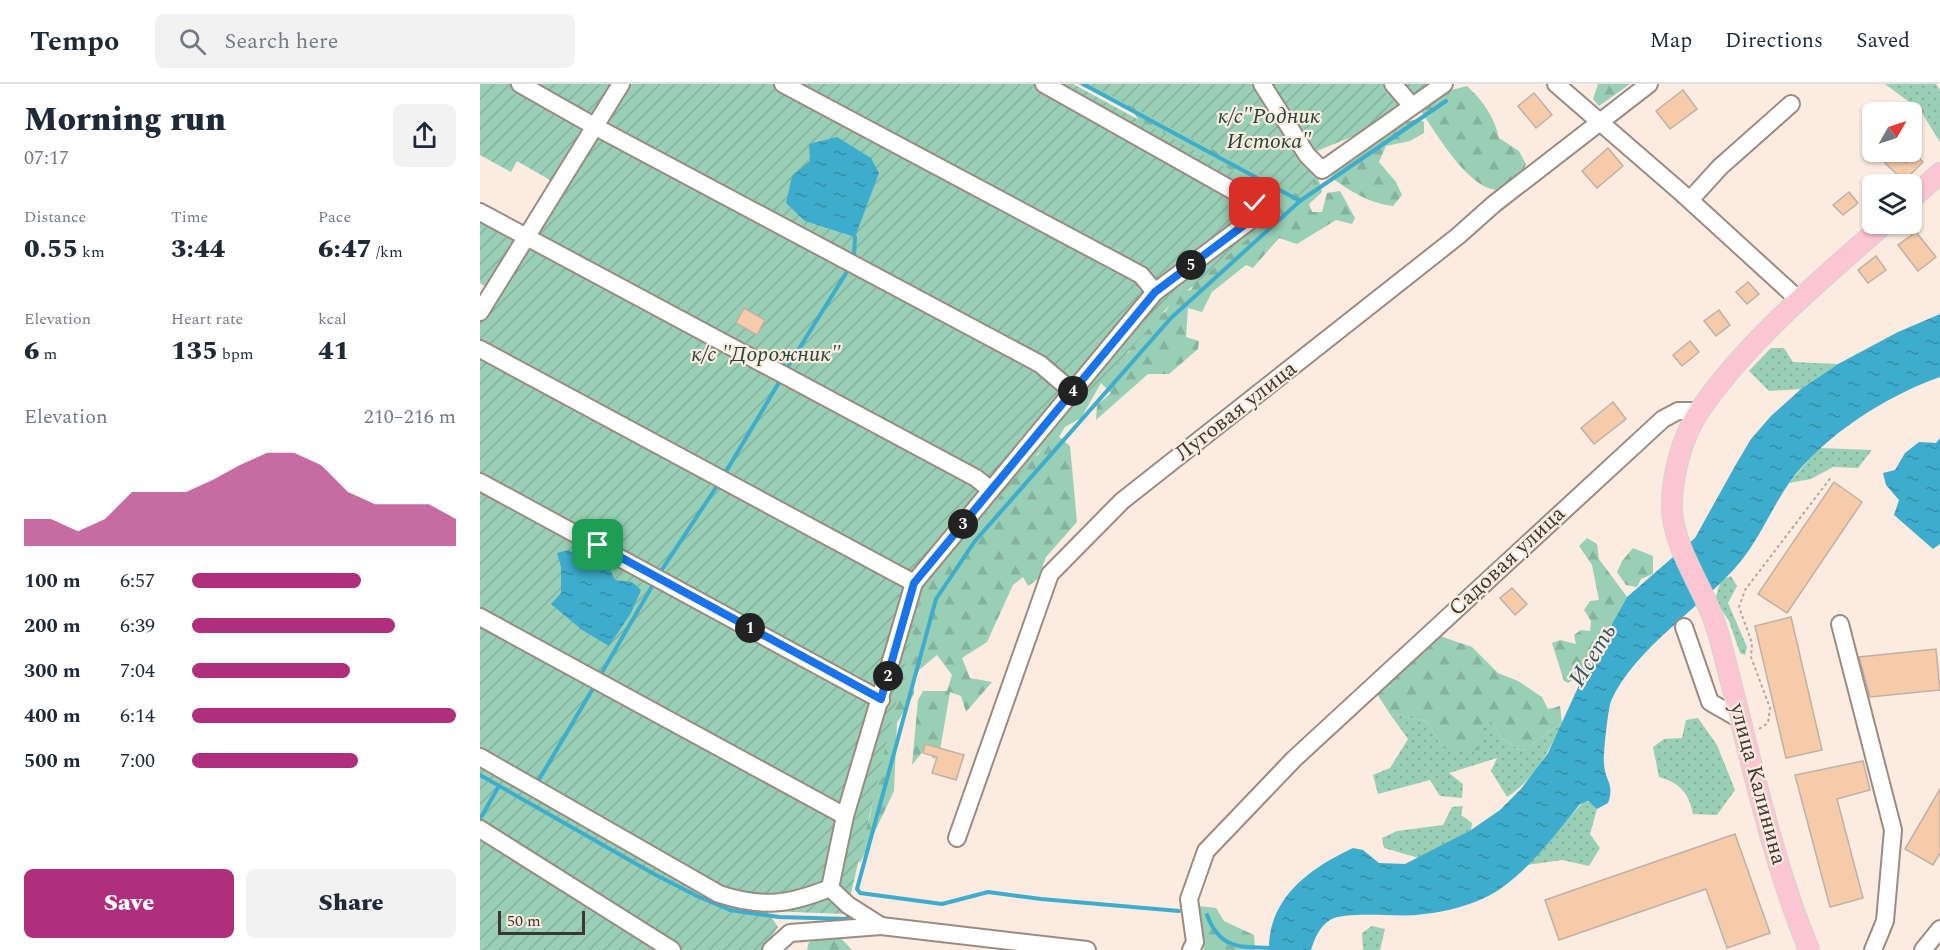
<!DOCTYPE html>
<meta charset="utf-8">
<style>
:root{--surface:#fff;--page:#f2f2f3;--text:#1f2937;--muted:#747a83;--line:#e0e1e3;--accent:#af2f7c}
body{margin:0;font-family:Spectral,serif;background:var(--page);color:var(--text);height:100vh;display:flex;flex-direction:column;font-size:22px;white-space:nowrap}
*{box-sizing:border-box;margin:0}
p{font-size:20px;color:var(--muted)}
.icon{flex:none;width:33px;height:33px;fill:none;stroke:currentColor;stroke-width:2;stroke-linecap:round;stroke-linejoin:round}
.map{position:relative;flex:1;overflow:hidden}
.sheet{display:flex;flex-direction:column;background:var(--surface);width:480px}
.sheet>*{flex:none}
.needle{width:39px;rotate:51deg}
.fabs{position:absolute;left:1382px;top:18px;display:grid;gap:12px}
.fabs a{display:grid;place-items:center;width:60px;height:60px;border-radius:9px;background:var(--surface);box-shadow:0 2px 4px #0004;font-size:30px}
.scale{position:absolute;left:18px;bottom:15px;width:87px;box-sizing:border-box;padding-left:6px;border:3px solid #3d3732;border-top:0;font-size:16px;line-height:21px;white-space:nowrap;color:#3d3732;-webkit-text-stroke:4px #fcebe0;paint-order:stroke}
.pin{position:absolute;display:grid;place-items:center;width:51px;height:51px;color:#fff;margin:-26px;border-radius:12px;box-shadow:0 3px 9px #0006}
.km{position:absolute;width:30px;height:30px;margin:-15px;border-radius:50%;background:#222;color:#fff;font-size:16px;line-height:30px;text-align:center}
.round{display:grid;place-items:center;flex:none;width:63px;height:63px;border-radius:9px;background:var(--page)}
.headline{display:flex;align-items:center;justify-content:space-between;height:102px;padding:0 24px}
h1{font-size:33px;font-weight:800;line-height:45px}
.metrics{display:grid;grid-template-columns:repeat(3,1fr);gap:9px;height:102px;padding:6px 24px}
.metrics div{display:grid;align-content:center}
.metrics b{font-size:26px;font-weight:800}
.metrics small{font-size:16px;font-weight:400}
.metrics p{font-size:16px}
.chart{height:168px;padding:12px 24px}
.chart p{display:flex;justify-content:space-between}
.chart svg{width:100%;height:108px;margin-top:6px;fill:var(--accent);opacity:.7}
.button{display:flex;gap:12px;margin-top:auto;padding:12px 24px}
.button a{flex:1;height:69px;border-radius:9px;background:var(--accent);color:#fff;font-size:24px;font-weight:800;line-height:69px;text-align:center}
.button a+a{background:var(--page);color:var(--text)}
ul{padding:0 24px;list-style:none;font-size:20px}
li{display:grid;grid-template-columns:96px 72px 1fr;align-items:center;height:45px}
li i{height:15px;border-radius:8px;background:var(--accent)}
header{display:flex;align-items:center;gap:36px;box-sizing:border-box;height:84px;padding:0 30px;background:var(--surface);border-bottom:2px solid var(--line)}
header strong{font-size:28px}
nav{display:flex;gap:33px;margin-inline-start:auto;font-size:21px}
.search{width:420px;height:54px;background:var(--page);display:flex;align-items:center;gap:15px;box-sizing:border-box;padding:0 21px;border-radius:9px;color:var(--muted);font-size:22px}
main{display:flex;flex:1;min-height:0}
.map>svg:first-child{display:block}
.grass{fill:url(#grass-dots)}
.forest{fill:url(#forest-firs)}
.garden{fill:url(#garden-furrows)}
.water{fill:url(#water-ripples)}
.lines{fill:none;stroke-linecap:round;stroke-linejoin:round}
.stream{stroke:#3eadcd;stroke-width:4}
.building{fill:#f5cbaa;stroke:#c0b1a5;stroke-width:1.5}
.minor-casing{stroke:#9b8c82;stroke-width:20}
.major-casing{stroke:#d4d3d2;stroke-width:22}
.path{stroke:#b4a79e;stroke-width:2;stroke-dasharray:3 3;stroke-linecap:butt}
.minor{stroke:#fff;stroke-width:16}
.major{stroke:#fbc6d2;stroke-width:20}
.route-casing{stroke:#fff;stroke-width:12}
.route{stroke:#1a73e8;stroke-width:8}
.labels{text-anchor:middle;dominant-baseline:central;stroke-width:4.5;stroke-linejoin:round;paint-order:stroke}
.park-label{font-size:22px;font-style:italic;fill:#204938;stroke:#fcebe0}
.street-label{font-size:22px;fill:#3d3732;stroke:#fcebe0}
.water-label{font-size:24px;font-style:italic;fill:#2d5a69;stroke:#fcebe0}
</style>
<header>
<strong>Tempo</strong>
<div class="search"><svg class="icon" aria-label="search" viewBox="0 0 24 24"><circle cx="10" cy="10" r="6"/><path d="M15 15l6 6"/></svg>Search here</div>
<nav><a>Map</a><a>Directions</a><a>Saved</a></nav>
</header>
<main>
<section class="sheet">
<div class="headline"><div><h1>Morning run</h1><p>07:17</p></div><a class="round"><svg class="icon" aria-label="share" viewBox="0 0 24 24"><path d="M12 15V3M7 8l5-5 5 5M5 13v7h14v-7"/></svg></a></div>
<div class="metrics">
<div><p>Distance</p><b>0.55<small> km</small></b></div>
<div><p>Time</p><b>3:44</b></div>
<div><p>Pace</p><b>6:47<small> /km</small></b></div>
</div>
<div class="metrics">
<div><p>Elevation</p><b>6<small> m</small></b></div>
<div><p>Heart rate</p><b>135<small> bpm</small></b></div>
<div><p>kcal</p><b>41</b></div>
</div>
<div class="chart"><p><span>Elevation</span>210–216 m</p>
<svg viewBox="0 0 160 44" preserveAspectRatio="none"><path d="M0 44V33L10 33L20 38L30 33L40 22L50 22L60 22L70 17L80 11L90 6L100 6L110 11L120 22L130 27L140 27L150 27L160 33V44z"/></svg>
</div>
<ul>
<li><b>100 m</b>6:57<i style="width:64%"></i></li>
<li><b>200 m</b>6:39<i style="width:77%"></i></li>
<li><b>300 m</b>7:04<i style="width:60%"></i></li>
<li><b>400 m</b>6:14<i style="width:100%"></i></li>
<li><b>500 m</b>7:00<i style="width:63%"></i></li>
</ul>
<div class="button"><a>Save</a><a>Share</a></div>
</section>
<div class="map">
<svg width="1460" height="866" viewBox="0 0 1460 866">
<defs>
<pattern id="grass-dots" width="8" height="8" patternUnits="userSpaceOnUse" patternTransform="scale(1.5)"><rect width="8" height="8" fill="#99cfb5"/><path d="M2 2h.1M6 6h.1" fill="none" stroke="#85b29c" stroke-width="1.8" stroke-linecap="round"/></pattern>
<pattern id="forest-firs" width="22" height="20" patternUnits="userSpaceOnUse" patternTransform="scale(1.5)"><rect width="22" height="20" fill="#99cfb5"/><path d="M5 1l3.5 6h-7zM16 11l3.5 6h-7z" fill="#85b29c"/></pattern>
<pattern id="garden-furrows" width="10" height="10" patternUnits="userSpaceOnUse" patternTransform="scale(1.5)"><rect width="10" height="10" fill="#99cfb5"/><path d="M-1 1l2-2M0 10L10 0M9 11l2-2" fill="none" stroke="#85b29c"/></pattern>
<pattern id="water-ripples" width="26" height="14" patternUnits="userSpaceOnUse" patternTransform="scale(1.5)"><rect width="26" height="14" fill="#3eadcd"/><path d="M2 4q2-2 4 0t4 0M15 11q2-2 4 0t4 0" fill="none" stroke="#358ea7"/></pattern>
</defs>
<rect width="100%" height="100%" fill="#fcebe0"/>
<g class="grass">
<polygon points="1405,0 1456,0 1460,6 1460,58 1440,26"/>
<polygon points="1291,264 1304,264 1313,278 1358,280 1321,305 1289,307 1269,287"/>
<polygon points="1339,364 1392,366 1378,384 1353,383 1331,395 1309,399"/>
<polygon points="1251,492 1257,502 1248,519 1267,563 1265,571 1260,569 1249,537 1235,516 1241,496"/>
<path d="M910,630L947,637L963,664L1000,644L1010,635L1022,655L1042,667L1082,639C1069,667 1054,696 1027,713L1011,687L1017,674L969,689L983,700L982,714L960,712L950,696L898,710L893,691L910,684L928,655Z"/>
<path d="M1218,634L1237,661L1255,706L1237,731L1213,730C1209,709 1200,699 1179,693L1173,663L1184,655L1202,654L1206,636Z"/>
<polygon points="1104,717 1112,719 1117,725 1110,750 1120,764 1109,782 1082,776 1047,781"/>
<polygon points="983,722 981,731 992,739 991,746 939,774 904,764 902,754 917,747 963,741 972,723"/>
<polygon points="892,842 905,845 900,866 883,866 882,849"/>
</g>
<g class="forest">
<polygon points="598,0 629,0 820,108 837,89 842,108 829,120 832,128 842,128 847,109 860,107 875,134 872,140 856,136 817,160 799,154 773,184 766,181 732,208 722,228 708,224 706,253 719,257 718,265 689,290 668,290 616,336 617,321 631,309 621,299 601,334 585,343 579,353 590,362 597,438 566,473 558,495 548,502 543,493 533,501 507,558 482,574 490,594 512,598 486,628 481,612 470,608 459,672 453,675 448,661 432,681 438,616 443,607 467,607 472,591 457,571 433,591 434,610 417,639 414,707 380,779 375,772 390,732 415,597 422,593 446,488 538,380 558,371 608,295 649,268 656,248 686,227 698,208 711,206 718,190 799,127 760,94 667,51 653,27"/>
<polygon points="1118,0 1150,0 1119,22 1113,15"/>
<path d="M987,2C1003,17 1014,32 1019,54L1039,67L1046,80L1040,96C1034,99 1025,106 1018,106C989,106 956,49 941,27L968,7Z"/>
<path d="M938,35L944,38V49L930,57L906,62L899,78L916,98L922,111L913,122C891,120 869,107 851,93L864,79L896,59L917,40Z"/>
<polygon points="1107,454 1117,460 1119,475 1147,513 1105,588 1088,599 1084,597 1072,559 1080,556 1096,560 1094,551 1101,546 1110,547 1111,537 1104,526 1110,517 1119,516 1112,481 1099,462"/>
<polygon points="1153,464 1173,472 1173,490 1161,495 1157,503 1146,501 1137,488 1142,477"/>
<polygon points="954,550 992,563 1018,589 1038,597 1062,613 1068,625 1080,622 1082,639 1042,667 1022,655 1010,635 1000,644 999,666 985,667 963,664 947,637 910,630 897,610"/>
<polygon points="718,822 736,824 744,837 774,851 775,866 724,866"/>
<polygon points="357,850 372,866 327,866 329,858"/>
</g>
<g class="garden">
<polygon points="0,0 593,0 797,111 787,125 794,132 687,224 445,497 366,830 287,827 298,843 283,866 0,866 0,220 9,205 0,199 0,136 38,155 75,99 37,77 31,88 0,71"/>
<polygon points="609,0 957,0 886,47 827,71 823,75 835,95 832,102 819,111"/>
</g>
<g class="water">
<polygon points="357,53 391,74 399,89 375,153 325,137 306,119 312,92 330,77 329,60"/>
<path d="M1460,230V293C1406,312 1343,352 1309,399C1292,424 1280,453 1261,477C1224,522 1155,563 1131,617C1128,625 1123,670 1124,680C1125,697 1135,700 1128,719L1117,725L1108,717L1100,720C1075,751 1040,799 1002,815C982,824 958,829 936,831C915,833 865,827 850,836C839,843 835,854 831,866H789C788,814 830,784 873,764L883,766L899,779L925,780L991,746L1020,726L1041,705L1068,669L1105,588L1147,513L1215,454L1255,382L1271,355L1291,332L1321,305L1358,280L1418,248Z"/>
<polygon points="1460,354 1460,460 1453,465 1414,431 1419,416 1406,401 1403,389 1415,386 1425,369 1439,358 1456,359"/>
<polygon points="89,466 107,479 129,483 135,496 152,498 161,506 151,529 129,562 102,546 71,520 81,509 81,483 77,469"/>
</g>
<g class="lines">
<g class="stream">
<polyline points="603,0 820,117"/>
<polyline points="374,172 375,153"/>
<polyline points="307,284 368,186"/>
<polyline points="244,391 301,295"/>
<polyline points="181,487 237,402"/>
<polyline points="121,590 174,499"/>
<polyline points="0,691 174,790 217,812 250,826 299,833 367,835 370,829"/>
<polyline points="57,699 115,601"/>
<polyline points="0,735 19,702"/>
<polyline points="699,827 561,815 508,808 462,820 380,809 377,805 456,515 495,457 691,234 820,117 966,17"/>
<path d="M727,831C740,865 759,863 791,864"/>
</g>
</g>
<g class="building">
<polygon points="1203,6 1217,25 1190,45 1176,27"/>
<polygon points="1054,9 1072,31 1056,44 1038,22"/>
<polygon points="1128,64 1143,82 1117,104 1102,87"/>
<polygon points="1415,68 1426,79 1435,70 1443,78 1424,97 1405,79"/>
<polygon points="1369,108 1378,119 1363,131 1353,121"/>
<polygon points="1436,148 1456,173 1438,187 1418,161"/>
<polygon points="1396,172 1406,186 1388,199 1378,186"/>
<polygon points="1268,198 1279,210 1267,220 1256,208"/>
<polygon points="264,224 285,236 277,251 256,239"/>
<polygon points="1239,226 1250,241 1236,252 1224,237"/>
<polygon points="1210,257 1219,268 1202,282 1193,271"/>
<polygon points="1133,318 1146,335 1114,360 1101,344"/>
<polygon points="1354,398 1382,418 1307,529 1278,510"/>
<polygon points="1032,504 1047,520 1035,531 1020,514"/>
<polygon points="1311,533 1342,666 1306,674 1275,542"/>
<polygon points="1456,565 1460,606 1390,613 1379,573"/>
<polygon points="445,660 484,671 476,696 452,689 457,673 443,669"/>
<polygon points="1383,677 1390,706 1357,715 1383,814 1350,823 1315,691"/>
<polygon points="1460,705 1460,769 1453,781 1425,765"/>
<polygon points="1255,750 1290,849 1247,864 1226,805 1079,856 1065,816"/>
</g>
<g class="lines">
<g class="minor-casing">
<g id="minor">
<polyline points="40,0 114,42 560,280 593,308"/>
<polyline points="303,0 661,191 675,208"/>
<polyline points="782,0 827,71 842,86 964,0"/>
<polyline points="913,0 932,22"/>
<polyline points="1076,0 1203,110 1319,216"/>
<polyline points="1210,116 1240,83 1311,20"/>
<polyline points="0,128 496,394 511,406"/>
<polyline points="0,228 141,0"/>
<polyline points="0,265 434,499"/>
<polyline points="0,398 401,616"/>
<polyline points="0,533 365,732"/>
<polyline points="1360,540 1413,746 1405,837 1393,866"/>
<polyline points="1204,543 1230,618 1258,634"/>
<path d="M0,673L239,810C282,824 308,821 350,804"/>
<polyline points="0,745 192,866"/>
<polyline points="477,754 570,490 642,417 978,152 1014,120 1169,0"/>
<polyline points="401,842 607,866"/>
<polyline points="291,866 310,849 401,842 368,821 350,804 365,732 434,499 675,208 772,135 775,119 564,0"/>
<polyline points="711,866 715,858 709,815 726,767 814,675 1183,335 1198,327 1219,327"/>
<polyline points="1443,866 1460,845"/>
</g>
</g>
<g class="major-casing">
<g id="major">
<polyline points="1431,115 1460,89"/>
<path d="M1329,866C1291,773 1271,675 1246,579C1242,563 1238,546 1232,531C1219,498 1194,462 1192,426C1191,394 1202,352 1220,326C1269,255 1340,197 1404,140"/>
</g>
</g>
<polyline class="path" points="1279,645 1288,639 1290,624 1271,573 1272,559 1259,523 1265,506 1352,392"/>
<use href="#minor" class="minor"/>
<use href="#major" class="major"/>
</g>
<g class="lines">
<g class="route-casing">
<polyline id="route" points="118,461 401,615 434,499 675,208 772,135 775,119"/>
</g>
<use href="#route" class="route"/>
</g>
<g class="labels">
<g class="park-label">
<text x="789" y="32">к/с"Родник<tspan x="789" dy="25">Истока"</tspan></text>
<text x="286" y="270">к/с "Дорожник"</text>
</g>
<g class="street-label">
<text transform="translate(756 327) rotate(-38)">Луговая улица</text>
<text transform="translate(1027 477) rotate(-43)">Садовая улица</text>
<text transform="translate(1278 700) rotate(75)">улица Калинина</text>
</g>
<g class="water-label">
<text transform="translate(1113 571) rotate(-59)">Исеть</text>
</g>
</g>
</svg>
<div class="fabs">
<a><svg class="needle" viewBox="-14 -14 28 28"><path d="M0-13l5 13h-10z" fill="#e53935"/><path d="M0 13l5-13h-10z" fill="#747a83"/></svg></a>
<a><svg class="icon" aria-label="layers" viewBox="0 0 24 24"><path d="M12 4l9 5-9 5-9-5zM3 14l9 5 9-5"/></svg></a>
</div>
<div class="scale">50 m</div>
<div class="pin" style="left:118px;top:461px;background:#1e9e55"><svg class="icon" aria-label="arrive" viewBox="0 0 24 24"><path d="M6 21V4h12l-3 4 3 4H6"/></svg></div>
<div class="pin" style="left:775px;top:119px;background:#d93025"><svg class="icon" aria-label="check" viewBox="0 0 24 24"><path d="M5 12l5 5 9-10"/></svg></div>
<b class="km" style="left:270px;top:544px">1</b>
<b class="km" style="left:408px;top:592px">2</b>
<b class="km" style="left:483px;top:440px">3</b>
<b class="km" style="left:593px;top:307px">4</b>
<b class="km" style="left:711px;top:181px">5</b>
</div>
</main>
